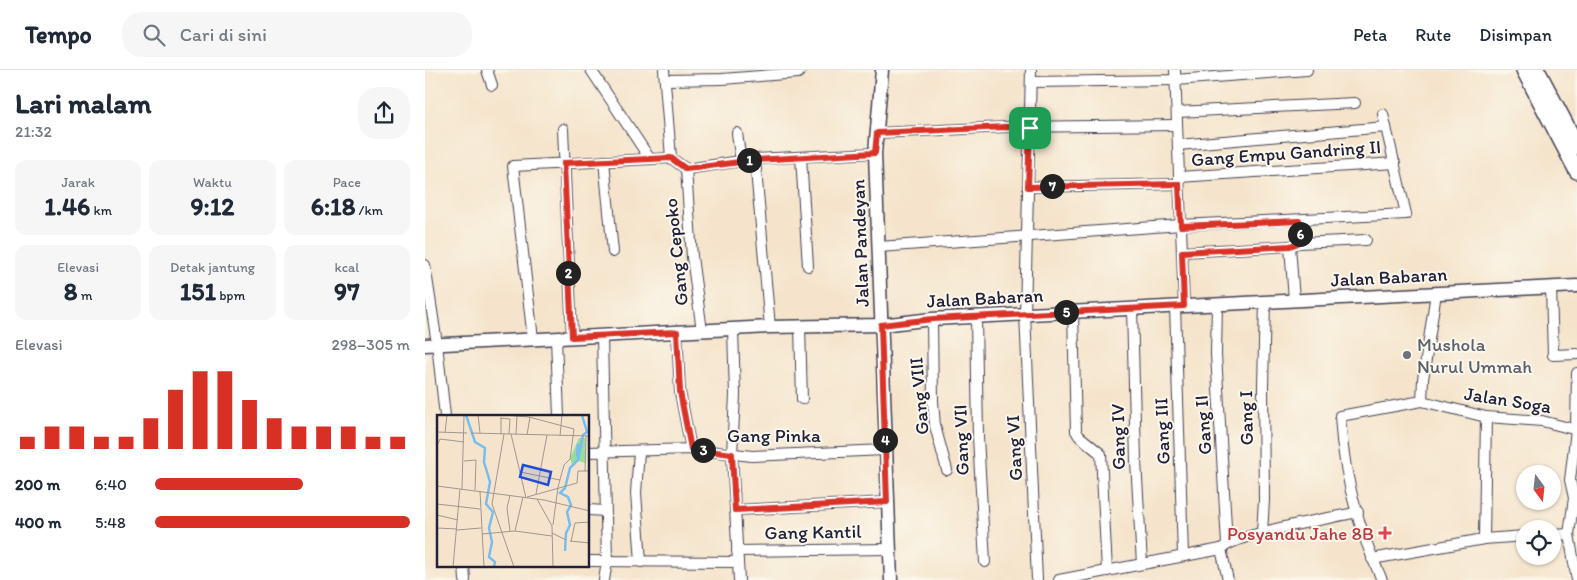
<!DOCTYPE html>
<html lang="id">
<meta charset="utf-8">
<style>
:root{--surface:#fff;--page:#f6f6f7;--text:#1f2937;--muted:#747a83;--line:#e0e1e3;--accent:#d93025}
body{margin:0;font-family:Itim,sans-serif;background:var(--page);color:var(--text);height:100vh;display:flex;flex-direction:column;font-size:19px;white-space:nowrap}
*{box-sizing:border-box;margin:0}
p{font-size:16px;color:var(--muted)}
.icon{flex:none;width:28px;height:28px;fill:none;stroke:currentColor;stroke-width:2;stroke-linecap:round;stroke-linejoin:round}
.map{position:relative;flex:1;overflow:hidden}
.sheet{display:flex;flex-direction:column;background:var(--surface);width:425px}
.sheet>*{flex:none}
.needle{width:32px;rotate:165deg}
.fabs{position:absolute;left:1091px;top:395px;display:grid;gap:10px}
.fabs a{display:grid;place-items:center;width:45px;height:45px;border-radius:50%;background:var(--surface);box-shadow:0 1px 4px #0004;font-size:25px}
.pin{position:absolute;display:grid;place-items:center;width:42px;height:42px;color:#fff;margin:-21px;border-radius:10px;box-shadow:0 2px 8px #0006}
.km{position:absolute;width:25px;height:25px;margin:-12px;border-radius:50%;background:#222;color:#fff;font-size:14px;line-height:25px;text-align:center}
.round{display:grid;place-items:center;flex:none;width:52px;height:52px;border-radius:20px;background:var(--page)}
.summary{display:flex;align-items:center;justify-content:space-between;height:85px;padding:0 15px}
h1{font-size:28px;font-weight:700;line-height:38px}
.metrics{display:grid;grid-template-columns:repeat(3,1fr);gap:8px;height:85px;padding:5px 15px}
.metrics div{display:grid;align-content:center;border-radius:12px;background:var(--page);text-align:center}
.metrics b{font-size:25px;font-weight:700}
.metrics small{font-size:14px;font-weight:400}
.metrics p{font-size:14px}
.chart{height:140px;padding:10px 15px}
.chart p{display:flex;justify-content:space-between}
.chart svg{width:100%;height:90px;margin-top:5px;stroke:var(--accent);stroke-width:6}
ul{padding:0 15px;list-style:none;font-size:16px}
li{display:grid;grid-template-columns:80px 60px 1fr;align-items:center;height:38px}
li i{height:12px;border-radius:6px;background:var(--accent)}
header{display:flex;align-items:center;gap:30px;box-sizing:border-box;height:70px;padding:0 25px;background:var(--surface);border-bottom:1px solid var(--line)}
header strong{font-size:24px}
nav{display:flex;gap:28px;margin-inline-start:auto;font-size:18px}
.search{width:350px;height:45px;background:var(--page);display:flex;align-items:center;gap:12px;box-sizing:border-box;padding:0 18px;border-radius:20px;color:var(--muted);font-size:19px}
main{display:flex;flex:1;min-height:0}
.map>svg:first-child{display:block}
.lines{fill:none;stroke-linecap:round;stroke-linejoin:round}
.minor-casing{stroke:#423f51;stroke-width:12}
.tertiary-casing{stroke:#423f51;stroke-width:15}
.secondary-casing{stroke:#423f51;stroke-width:18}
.minor{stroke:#fff;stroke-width:10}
.tertiary{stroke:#fff;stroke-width:12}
.secondary{stroke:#fff;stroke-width:15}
.route-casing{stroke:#fff;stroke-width:10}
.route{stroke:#d93025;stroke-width:6}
.worship-dot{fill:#6b7280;stroke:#fbf7ec;stroke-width:2}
.health-dot{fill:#e0444e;stroke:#fbf7ec;stroke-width:2}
.labels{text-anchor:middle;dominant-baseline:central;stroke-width:4;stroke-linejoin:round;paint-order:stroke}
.street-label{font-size:19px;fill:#22223b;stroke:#fbf7ec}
.worship-label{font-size:19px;fill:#5b616d;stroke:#fbf7ec;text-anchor:start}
.health-label{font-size:19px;fill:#be3a42;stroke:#fbf7ec;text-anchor:end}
.inset-river{fill:none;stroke:#78bdef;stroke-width:2.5}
.inset-road{fill:none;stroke:#a19691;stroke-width:1}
.view{fill:#1d4ed8;fill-opacity:0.15;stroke:#1d4ed8;stroke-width:2.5}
.inset-edge{fill:none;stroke:#22223b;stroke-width:2.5}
</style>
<header>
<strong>Tempo</strong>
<div class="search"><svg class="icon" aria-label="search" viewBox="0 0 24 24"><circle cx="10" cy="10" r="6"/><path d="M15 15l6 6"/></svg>Cari di sini</div>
<nav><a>Peta</a><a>Rute</a><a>Disimpan</a></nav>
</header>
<main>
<section class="sheet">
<div class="summary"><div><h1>Lari malam</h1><p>21:32</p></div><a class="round"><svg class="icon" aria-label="share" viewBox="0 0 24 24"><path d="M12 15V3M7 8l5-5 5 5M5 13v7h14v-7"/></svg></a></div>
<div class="metrics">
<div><p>Jarak</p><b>1.46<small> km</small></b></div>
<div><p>Waktu</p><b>9:12</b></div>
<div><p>Pace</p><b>6:18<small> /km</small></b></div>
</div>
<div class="metrics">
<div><p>Elevasi</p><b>8<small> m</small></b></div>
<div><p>Detak jantung</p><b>151<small> bpm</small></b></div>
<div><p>kcal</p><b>97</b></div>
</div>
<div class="chart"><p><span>Elevasi</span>298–305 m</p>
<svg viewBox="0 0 160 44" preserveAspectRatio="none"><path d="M5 44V38M15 44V33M25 44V33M35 44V38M45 44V38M55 44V29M65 44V15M75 44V6M85 44V6M95 44V20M105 44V29M115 44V33M125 44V33M135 44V33M145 44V38M155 44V38"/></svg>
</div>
<ul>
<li><b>200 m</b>6:40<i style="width:58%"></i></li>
<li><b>400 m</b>5:48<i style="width:100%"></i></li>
</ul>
</section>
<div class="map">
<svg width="1152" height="510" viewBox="0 0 1152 510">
<rect width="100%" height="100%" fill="#fbf7ec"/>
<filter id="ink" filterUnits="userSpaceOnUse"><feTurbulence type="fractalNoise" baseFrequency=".02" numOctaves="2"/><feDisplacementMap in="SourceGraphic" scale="10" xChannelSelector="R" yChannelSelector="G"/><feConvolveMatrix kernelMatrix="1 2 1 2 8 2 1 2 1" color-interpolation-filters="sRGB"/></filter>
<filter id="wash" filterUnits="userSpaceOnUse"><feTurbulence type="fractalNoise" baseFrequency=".0096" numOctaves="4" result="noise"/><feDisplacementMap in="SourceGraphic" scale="20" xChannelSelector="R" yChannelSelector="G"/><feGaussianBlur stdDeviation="1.12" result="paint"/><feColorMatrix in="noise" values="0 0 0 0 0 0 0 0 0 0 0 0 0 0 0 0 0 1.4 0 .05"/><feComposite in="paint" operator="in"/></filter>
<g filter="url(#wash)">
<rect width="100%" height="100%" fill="#f5e4cb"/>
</g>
<g filter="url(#ink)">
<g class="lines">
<g class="minor-casing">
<g id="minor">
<polyline points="62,0 67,15"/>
<polyline points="166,0 225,89"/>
<polyline points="239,0 246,88 261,99 330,89 450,83"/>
<polyline points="606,0 600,244 612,510"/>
<polyline points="750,0 759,236"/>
<polyline points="241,10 297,9 373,3 376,0"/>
<polyline points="606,12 750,10 882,0"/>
<polyline points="752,42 930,33"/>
<polyline points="138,59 147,267"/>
<polyline points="312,63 316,92"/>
<polyline points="452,63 581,57 752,55"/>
<polyline points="753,75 961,57"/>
<polyline points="376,87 383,196"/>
<polyline points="330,89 345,257"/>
<polyline points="179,91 188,182"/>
<polyline points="261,99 267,187 277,261"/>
<polyline points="754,107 970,93"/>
<polyline points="603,117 754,114"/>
<polyline points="873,173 874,151"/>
<polyline points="454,177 756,155 981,144 958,44"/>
<polyline points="757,182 865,176"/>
<polyline points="0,195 12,274 20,346"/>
<polyline points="1126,217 1128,285 1152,284"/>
<polyline points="1011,223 998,309 997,331 1061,347 1117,351 1152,360"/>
<polyline points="869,230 865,176 873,173 941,170"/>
<polyline points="792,234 791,284 802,474"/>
<polyline points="750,236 758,485"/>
<polyline points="707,239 711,391 717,494"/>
<polyline points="648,242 651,361 654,366 676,384 682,501"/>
<polyline points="551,247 553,367 560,492"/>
<polyline points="507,249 508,331 510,356 522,400"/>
<polyline points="375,257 377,329"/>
<polyline points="308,259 310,325 307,384 314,510"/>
<polyline points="252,262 255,322 266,379"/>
<polyline points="177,266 182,492 179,510"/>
<polyline points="131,268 134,346"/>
<polyline points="108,269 88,96 246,88"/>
<polyline points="214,381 211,423 216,492"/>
<polyline points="164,382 266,379 327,386 460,380"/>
<polyline points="164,440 180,441"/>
<polyline points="310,440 462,432"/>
<polyline points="837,463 839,430 838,316 840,232"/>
<polyline points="1144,464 1149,428 1145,410 1151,360 1152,303"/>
<polyline points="1128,465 1144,464 1152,510"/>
<polyline points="1059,469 1061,347"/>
<polyline points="796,479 803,510"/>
<polyline points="312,481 464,479"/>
<polyline points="947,489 1059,469 1100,466"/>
<polyline points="164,491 313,492"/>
<polyline points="39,496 40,510"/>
<path d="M634,510L796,479C816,462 903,449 933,442"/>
<path d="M957,510C933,458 918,402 915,346L997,331"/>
</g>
</g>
<g class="tertiary-casing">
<g id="tertiary">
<polyline points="457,0 450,83 466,510"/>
<polyline points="0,275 345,257 456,255 507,249 1152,216"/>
</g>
</g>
<g class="secondary-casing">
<g id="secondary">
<polyline points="1099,0 1152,101"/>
<polyline points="1112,0 1152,76"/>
</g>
</g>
<use href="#minor" class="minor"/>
<use href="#tertiary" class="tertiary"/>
<use href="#secondary" class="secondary"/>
</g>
</g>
<g class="lines" filter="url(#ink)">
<g class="route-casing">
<polygon id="route" points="581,57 605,58 603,117 754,114 756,156 874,151 873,173 865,176 757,182 759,236 508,249 456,255 462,432 310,440 307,384 266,379 255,322 252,262 147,267 139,93 246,88 261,99 330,90 450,83 452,63"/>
</g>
<use href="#route" class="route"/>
</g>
<circle class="worship-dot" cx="982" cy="285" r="5"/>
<path class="health-dot" d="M957.5 455.5h5v5h5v5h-5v5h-5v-5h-5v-5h5z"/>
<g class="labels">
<g class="street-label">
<text transform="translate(861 83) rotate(-4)">Gang Empu Gandring II</text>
<text transform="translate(435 173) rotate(-92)">Jalan Pandeyan</text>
<text transform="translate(251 182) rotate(-96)">Gang Cepoko</text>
<text transform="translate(964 207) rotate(-3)">Jalan Babaran</text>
<text transform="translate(560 228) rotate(-3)">Jalan Babaran</text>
<text transform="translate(494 326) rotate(-95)">Gang VIII</text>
<text transform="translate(1083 330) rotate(9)">Jalan Soga</text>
<text transform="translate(821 348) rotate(-91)">Gang I</text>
<text transform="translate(778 355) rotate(-94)">Gang II</text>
<text transform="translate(737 361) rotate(-92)">Gang III</text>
<text x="349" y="365">Gang Pinka</text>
<text transform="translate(693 367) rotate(-91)">Gang IV</text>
<text transform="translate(536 370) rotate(-92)">Gang VII</text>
<text transform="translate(589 378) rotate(-93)">Gang VI</text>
<text transform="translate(388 462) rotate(-1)">Gang Kantil</text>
</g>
<g class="worship-label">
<text x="992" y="274">Mushola<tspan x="992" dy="22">Nurul Ummah</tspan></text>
</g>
<g class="health-label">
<text x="949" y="463">Posyandu Jahe 8B</text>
</g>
</g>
<g transform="translate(12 345)">
<rect width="152" height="152" fill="#f5e4cb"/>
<path d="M142,23H148V48L142,46L135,50L133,43Z" fill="#95df9a"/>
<path class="inset-river" d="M29,0L38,27L48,33L47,47L53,67L49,89L56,97L52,113L55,127L52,142L58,147L57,152M141,29L142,35L141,42L140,40ZM128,136L129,118L133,110L130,97L134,90L131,82L123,78L128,73L133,53L141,45L146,20L150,17L145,0"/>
<path class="inset-road" d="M41,0L43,18M66,0L92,2L137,14L133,44L127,50L121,72M63,3L73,4L72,19M64,3V19M0,17L30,18M8,18L10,0M34,18L153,21M67,19L55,89L77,152M74,19L89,83M79,19L80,1M90,20L93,2M123,21L125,0M0,31L3,24L27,27M27,46L39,45L38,75M148,56L149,21M83,57L123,65M0,71L107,85L153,96M25,74L27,0M43,76L47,152M99,79L110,20M90,82L140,68L141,56H153M100,84L115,111L116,152M0,89L43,94M0,100L21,105M116,110L121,72M0,113L20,114M20,115L44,113M73,116L70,93L73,80M78,116L86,82M115,118L129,125M45,119L78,116L115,121M133,126L153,128M134,127L138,108L153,107M16,152L23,74"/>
<path class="view" d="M86,50L114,57L111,70L83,62Z"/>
<rect width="152" height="152" class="inset-edge"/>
</g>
</svg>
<div class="fabs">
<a><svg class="needle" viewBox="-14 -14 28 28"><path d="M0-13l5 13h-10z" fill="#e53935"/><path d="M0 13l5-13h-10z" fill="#747a83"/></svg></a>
<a><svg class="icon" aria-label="locate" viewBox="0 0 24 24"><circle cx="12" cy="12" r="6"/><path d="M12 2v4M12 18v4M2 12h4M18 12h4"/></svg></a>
</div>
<div class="pin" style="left:605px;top:58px;background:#1e9e55"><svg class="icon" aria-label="arrive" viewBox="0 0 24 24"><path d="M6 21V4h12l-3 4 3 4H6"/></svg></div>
<b class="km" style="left:324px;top:90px">1</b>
<b class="km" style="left:143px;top:203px">2</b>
<b class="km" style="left:278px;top:380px">3</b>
<b class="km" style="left:460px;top:370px">4</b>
<b class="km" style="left:641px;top:242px">5</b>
<b class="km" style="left:875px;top:164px">6</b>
<b class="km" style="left:627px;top:116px">7</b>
</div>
</main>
